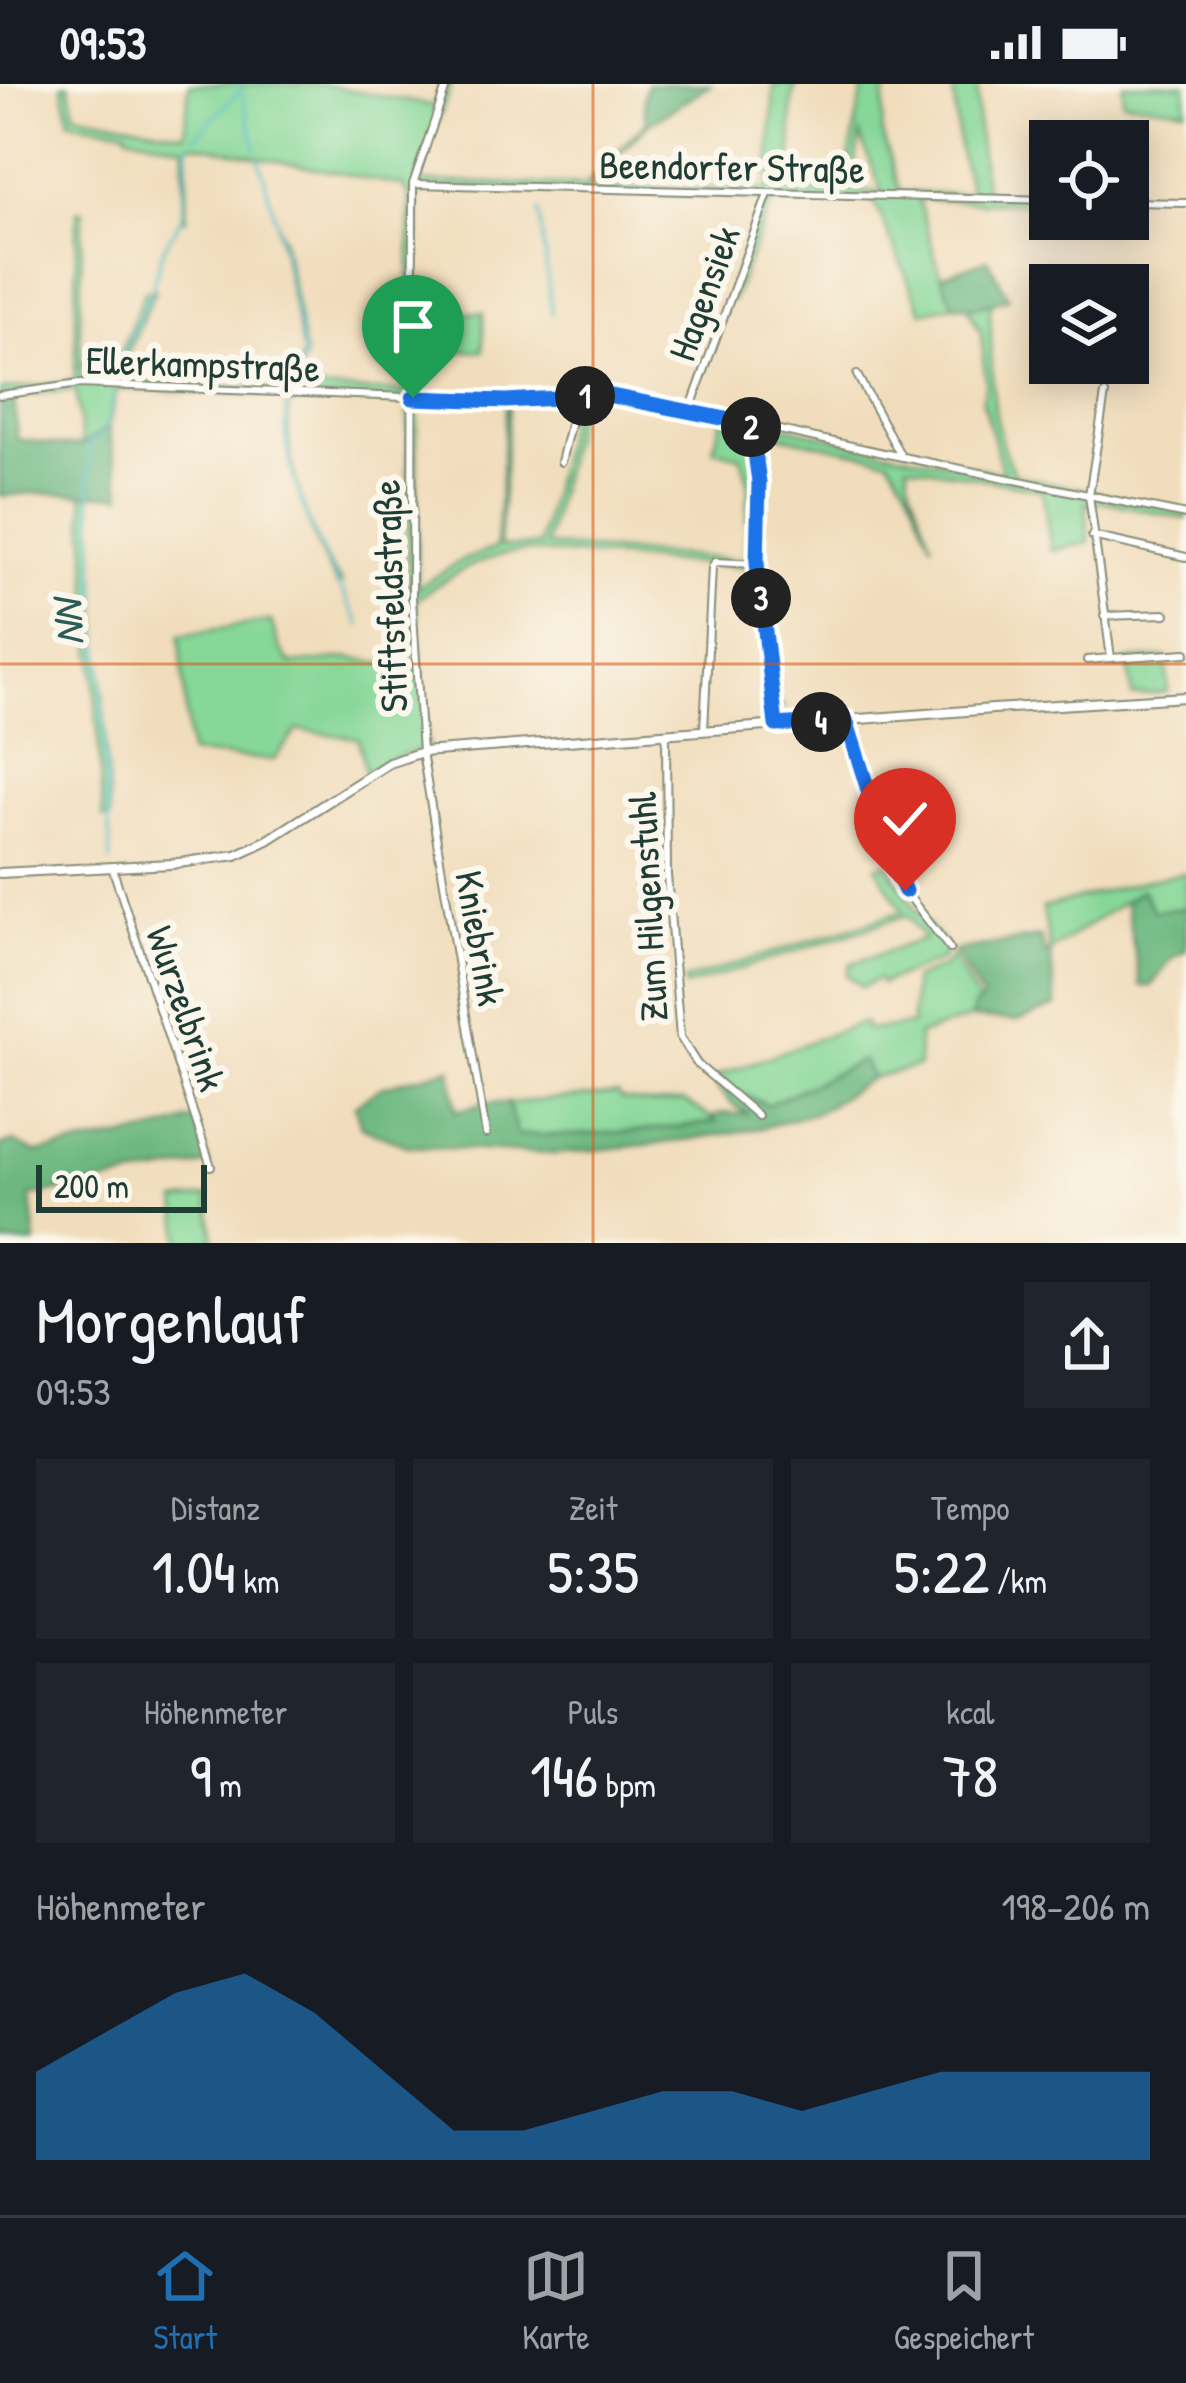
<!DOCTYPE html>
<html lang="de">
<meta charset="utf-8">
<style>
:root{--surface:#171b24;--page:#20242c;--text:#f1f3f6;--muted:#9ea1a6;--line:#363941;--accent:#1f6fb2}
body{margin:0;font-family:"Patrick Hand",sans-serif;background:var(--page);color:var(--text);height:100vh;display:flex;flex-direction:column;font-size:45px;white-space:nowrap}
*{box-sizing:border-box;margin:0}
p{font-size:39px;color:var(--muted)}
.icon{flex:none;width:66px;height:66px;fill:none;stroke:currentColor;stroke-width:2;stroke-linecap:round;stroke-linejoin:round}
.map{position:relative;height:1159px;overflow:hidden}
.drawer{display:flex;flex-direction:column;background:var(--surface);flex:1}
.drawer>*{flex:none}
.buttons{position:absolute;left:1029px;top:36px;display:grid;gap:24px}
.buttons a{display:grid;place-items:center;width:120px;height:120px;border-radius:0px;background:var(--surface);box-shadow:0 6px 30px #0003;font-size:60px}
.scale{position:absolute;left:36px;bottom:30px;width:171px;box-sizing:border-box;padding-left:12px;border:6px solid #1f3d34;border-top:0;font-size:33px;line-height:42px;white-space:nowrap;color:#1f3d34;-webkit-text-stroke:9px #fbf7ec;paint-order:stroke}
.pin{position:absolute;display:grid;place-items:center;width:102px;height:102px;color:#fff;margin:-123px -51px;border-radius:50% 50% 50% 0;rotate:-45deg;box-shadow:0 0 12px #0007}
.pin .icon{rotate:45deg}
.km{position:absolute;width:60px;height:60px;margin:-30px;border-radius:50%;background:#222;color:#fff;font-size:33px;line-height:60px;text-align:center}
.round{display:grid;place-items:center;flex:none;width:126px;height:126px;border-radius:0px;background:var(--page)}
.summary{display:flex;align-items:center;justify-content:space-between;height:204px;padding:0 36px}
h1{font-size:66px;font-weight:600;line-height:90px}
.metrics{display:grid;grid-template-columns:repeat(3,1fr);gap:18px;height:204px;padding:12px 36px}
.metrics div{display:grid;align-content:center;border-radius:0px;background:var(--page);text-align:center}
.metrics b{font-size:60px;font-weight:600}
.metrics small{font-size:33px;font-weight:400}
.metrics p{font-size:33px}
.chart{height:336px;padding:24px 36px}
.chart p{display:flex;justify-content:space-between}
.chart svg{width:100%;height:216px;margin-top:12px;fill:var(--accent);opacity:.7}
.status{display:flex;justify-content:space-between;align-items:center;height:84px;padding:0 60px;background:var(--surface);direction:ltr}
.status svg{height:33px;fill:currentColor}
.tab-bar{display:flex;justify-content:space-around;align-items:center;height:168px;border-top:3px solid var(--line);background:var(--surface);font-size:33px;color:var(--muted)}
.tab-bar a{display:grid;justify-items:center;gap:6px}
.tab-bar .active{color:var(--accent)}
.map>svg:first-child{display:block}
.green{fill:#86d798;stroke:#528a66;stroke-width:3;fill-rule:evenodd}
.forest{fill:#6cb880;stroke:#467a5a;stroke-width:3}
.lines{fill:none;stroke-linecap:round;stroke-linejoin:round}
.stream{stroke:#4fbdc5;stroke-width:3}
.street-casing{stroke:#888d78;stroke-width:10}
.secondary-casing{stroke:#888d78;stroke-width:12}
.street{stroke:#fff;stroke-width:6}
.secondary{stroke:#fff;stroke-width:8}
.route-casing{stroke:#fff;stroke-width:24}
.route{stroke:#1a73e8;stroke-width:15}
.grid{fill:none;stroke:#d45610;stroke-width:3;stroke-opacity:0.55}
.labels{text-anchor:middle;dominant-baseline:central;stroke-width:12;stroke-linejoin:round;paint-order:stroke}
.street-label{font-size:39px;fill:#1f3d34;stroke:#fbf7ec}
.water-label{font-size:42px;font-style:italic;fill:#2b5d58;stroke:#fbf7ec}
</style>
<div class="status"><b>09:53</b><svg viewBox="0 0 49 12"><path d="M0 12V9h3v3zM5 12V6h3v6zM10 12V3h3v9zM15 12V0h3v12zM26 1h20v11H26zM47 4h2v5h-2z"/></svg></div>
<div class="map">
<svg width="1186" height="1159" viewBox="0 0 1186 1159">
<rect width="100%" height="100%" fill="#fbf7ec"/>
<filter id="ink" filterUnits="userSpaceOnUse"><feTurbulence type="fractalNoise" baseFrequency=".00833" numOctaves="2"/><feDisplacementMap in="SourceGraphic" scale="24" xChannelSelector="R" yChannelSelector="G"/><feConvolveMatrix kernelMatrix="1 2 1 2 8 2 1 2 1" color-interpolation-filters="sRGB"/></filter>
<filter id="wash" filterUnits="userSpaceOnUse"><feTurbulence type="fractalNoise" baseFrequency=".004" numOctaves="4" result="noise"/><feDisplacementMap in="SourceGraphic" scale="48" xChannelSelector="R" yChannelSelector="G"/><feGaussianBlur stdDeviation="2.7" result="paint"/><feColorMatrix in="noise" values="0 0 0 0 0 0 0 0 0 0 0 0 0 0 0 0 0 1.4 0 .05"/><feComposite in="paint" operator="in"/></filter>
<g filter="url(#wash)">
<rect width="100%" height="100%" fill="#f1ddbc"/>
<g class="green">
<path d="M62,0H69L75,29L185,50L189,0H321L433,22L441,0H451L419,93L424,98L585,101L646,38V42L589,101L768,106L774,0H796L792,16L791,106L843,104L864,0H908L885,7L882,48L900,108L966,110L969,102L959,64L953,5L944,0H977L978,47L986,111H1050V121L918,115L941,192L954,221L922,228L873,115L775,116L771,119L733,216L731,202L763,117L760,113L456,105C441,105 425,101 417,114V504L462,476L496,464L506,323H509L499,461L502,463L539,461L571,320L578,319L546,461L550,462L742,476L745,471L749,401L741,372L713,365L724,328L893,368L1003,389L982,316L986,299L981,249L967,222L992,219L990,227C993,282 988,342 1015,391L1186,427V435L1102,417L1091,422L1086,418L1089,459L1051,466L1043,410L1039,405L907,380L909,396L932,460L908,403L889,375L760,347L755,352L763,399L760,473H764L778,616L784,624L771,625L755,484L525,467C483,471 449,491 416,516L427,657L430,662L385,677L366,690L358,654L297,646L274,676L189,670L180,551L271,537C276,552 280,572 293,580L349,574L414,584L409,522L404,511L408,509V318L290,313C281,368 307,456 342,499L337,502C306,443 284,378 286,312L117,305L108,344L82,361L76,306L0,314V306L71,297L75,293L77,127H83L80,249L82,293L85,295L111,297L116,294L122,266L145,207L155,206L125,276L120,297L290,305L303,270L277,140L283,153L305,271L295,305L406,308L409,305L410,113L404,102L193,60L188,62L186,135H184V63L127,50L126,46L70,37ZM860,51L882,108H881L851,106Z"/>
<polygon points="1123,0 1186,0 1186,25 1123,17"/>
<rect x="458" y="229" width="25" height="38"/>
<polygon points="83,410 91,410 110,733 103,734"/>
<polygon points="1166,573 1168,608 1132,612 1128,576"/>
<polygon points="887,780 918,829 945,861 945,869 941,876 881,900 878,895 862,903 847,891 850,880 924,855 907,831 685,903 685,896 903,827 876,782"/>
<polygon points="1186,789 1186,824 1153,827 1141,806 1050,867 1043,824 1146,796"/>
<polygon points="952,872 979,919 973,924 972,934 918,951 919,982 871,994 862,976 767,1021 737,1008 716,992 858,940 865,939 866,946 912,941 913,895 945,882"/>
<path d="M618,1010L620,1015L653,1020L684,1017L718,1038C652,1047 584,1053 517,1051L508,1019Z"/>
<polygon points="208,1112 214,1155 181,1159 177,1117"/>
</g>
<g class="forest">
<polygon points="647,0 711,0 646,42 644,13"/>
<polygon points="988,175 1009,214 974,223 954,221 941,192"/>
<polygon points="14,312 17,355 63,362 82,361 108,344 122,411 32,409 0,412 0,314"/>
<polygon points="1142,806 1153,827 1186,824 1186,866 1173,873 1151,902 1141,902 1125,817"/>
<polygon points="1040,853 1045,869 1050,867 1056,922 1018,937 972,934 973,924 983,915 954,867"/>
<path d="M863,976L871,994L818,1028L761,1044L673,1058L555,1070L408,1062L361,1043L355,1021L381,1003L451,984L456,1027L485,1019H508L517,1051C584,1053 650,1047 716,1038L711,1033L723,1029L748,1030L733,1021L717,1004L722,997L737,1008L767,1021Z"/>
<polygon points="194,1035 209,1080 31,1112 36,1159 0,1159 0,1062 14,1058 36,1069 153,1048"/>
</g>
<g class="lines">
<g class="stream">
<polyline points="242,9 256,65"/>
<polyline points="195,53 242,4"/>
<polyline points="259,75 283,160 304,270 294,305"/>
<polyline points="539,127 552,229"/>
<polyline points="117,298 124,269 152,205 163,166 183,131 188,60"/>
<path d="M290,314C269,376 331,487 360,541"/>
<polyline points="111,778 88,360 105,348 115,306"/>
</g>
</g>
</g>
<g filter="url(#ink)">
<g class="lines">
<g class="street-casing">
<g id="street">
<polyline points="447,0 413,100 412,515 422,668 486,1050"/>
<polyline points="413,100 1050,116"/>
<polyline points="1128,118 1186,119"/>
<polyline points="857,291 901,372"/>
<polyline points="0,311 80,300 506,317 607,311 690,326 883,369 1186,431"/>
<polyline points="690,326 768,110"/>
<polyline points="751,340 759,398 757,480 776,641"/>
<polyline points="561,378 577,312"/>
<polyline points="1092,452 1186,473"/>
<polyline points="1104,532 1166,530"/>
<polyline points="1111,574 1186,569"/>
<polyline points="1087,576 1111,574 1089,411 1105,310"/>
<polyline points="846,636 888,769 905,807 950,865"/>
<polyline points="704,646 712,483 715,478 757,480"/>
<polyline points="666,649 667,791 680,953 697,980 758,1032"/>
<polyline points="112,783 211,1082"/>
</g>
</g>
<g class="secondary-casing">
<polyline id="secondary" points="0,789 171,780 236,771 268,756 389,679 422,668 993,625 1186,613"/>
</g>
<use href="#street" class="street"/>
<use href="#secondary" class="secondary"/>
</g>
</g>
<g class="lines" filter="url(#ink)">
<g class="route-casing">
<polyline id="route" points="413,314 506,317 607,311 751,340 759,398 757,479 776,641 846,636 888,769 905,807"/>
</g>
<use href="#route" class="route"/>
</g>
<path class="grid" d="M593,0V1159M0,580H1186"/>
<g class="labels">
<g class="street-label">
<text transform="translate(732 82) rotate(1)">Beendorfer Straße</text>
<text transform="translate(703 209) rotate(-70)">Hagensiek</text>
<text transform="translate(203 279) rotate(2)">Ellerkampstraße</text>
<text transform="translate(389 512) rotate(-92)">Stiftsfeldstraße</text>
<text transform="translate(647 823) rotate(-93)">Zum Hilgenstuhl</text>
<text transform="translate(481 854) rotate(80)">Kniebrink</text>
<text transform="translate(187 924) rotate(71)">Wurzelbrink</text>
</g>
<g class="water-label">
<text transform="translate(67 539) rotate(-93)">NN</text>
</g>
</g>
</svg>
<div class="buttons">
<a><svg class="icon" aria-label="locate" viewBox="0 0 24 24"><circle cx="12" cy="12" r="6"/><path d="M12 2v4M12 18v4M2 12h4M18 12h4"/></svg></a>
<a><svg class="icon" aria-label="layers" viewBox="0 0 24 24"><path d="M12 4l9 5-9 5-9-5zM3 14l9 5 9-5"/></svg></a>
</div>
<div class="scale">200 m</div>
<div class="pin" style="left:413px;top:314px;background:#1e9e55"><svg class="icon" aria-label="arrive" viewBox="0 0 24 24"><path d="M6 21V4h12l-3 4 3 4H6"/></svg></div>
<div class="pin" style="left:905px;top:807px;background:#d93025"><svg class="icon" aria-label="check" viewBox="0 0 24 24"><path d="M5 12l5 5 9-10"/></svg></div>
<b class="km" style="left:585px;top:312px">1</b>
<b class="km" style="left:751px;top:343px">2</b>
<b class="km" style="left:761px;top:514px">3</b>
<b class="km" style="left:821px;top:638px">4</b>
</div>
<section class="drawer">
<div class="summary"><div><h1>Morgenlauf</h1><p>09:53</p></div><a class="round"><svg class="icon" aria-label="share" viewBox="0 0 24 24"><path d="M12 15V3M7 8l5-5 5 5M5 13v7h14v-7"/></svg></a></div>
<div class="metrics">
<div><p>Distanz</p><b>1.04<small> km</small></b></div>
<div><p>Zeit</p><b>5:35</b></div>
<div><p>Tempo</p><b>5:22<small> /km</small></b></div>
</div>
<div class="metrics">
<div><p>Höhenmeter</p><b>9<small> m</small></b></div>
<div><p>Puls</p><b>146<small> bpm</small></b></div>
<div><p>kcal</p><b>78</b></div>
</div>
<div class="chart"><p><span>Höhenmeter</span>198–206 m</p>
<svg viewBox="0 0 160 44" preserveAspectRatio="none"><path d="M0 44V26L10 18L20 10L30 6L40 14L50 26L60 38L70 38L80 34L90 30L100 30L110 34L120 30L130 26L140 26L150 26L160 26V44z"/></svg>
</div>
</section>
<nav class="tab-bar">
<a class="active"><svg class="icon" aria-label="home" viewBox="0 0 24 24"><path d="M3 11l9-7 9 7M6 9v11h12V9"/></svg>Start</a>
<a><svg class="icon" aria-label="map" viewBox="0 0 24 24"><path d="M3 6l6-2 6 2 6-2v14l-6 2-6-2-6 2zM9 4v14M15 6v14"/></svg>Karte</a>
<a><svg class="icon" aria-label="saved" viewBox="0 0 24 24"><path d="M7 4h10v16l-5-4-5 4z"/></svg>Gespeichert</a>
</nav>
